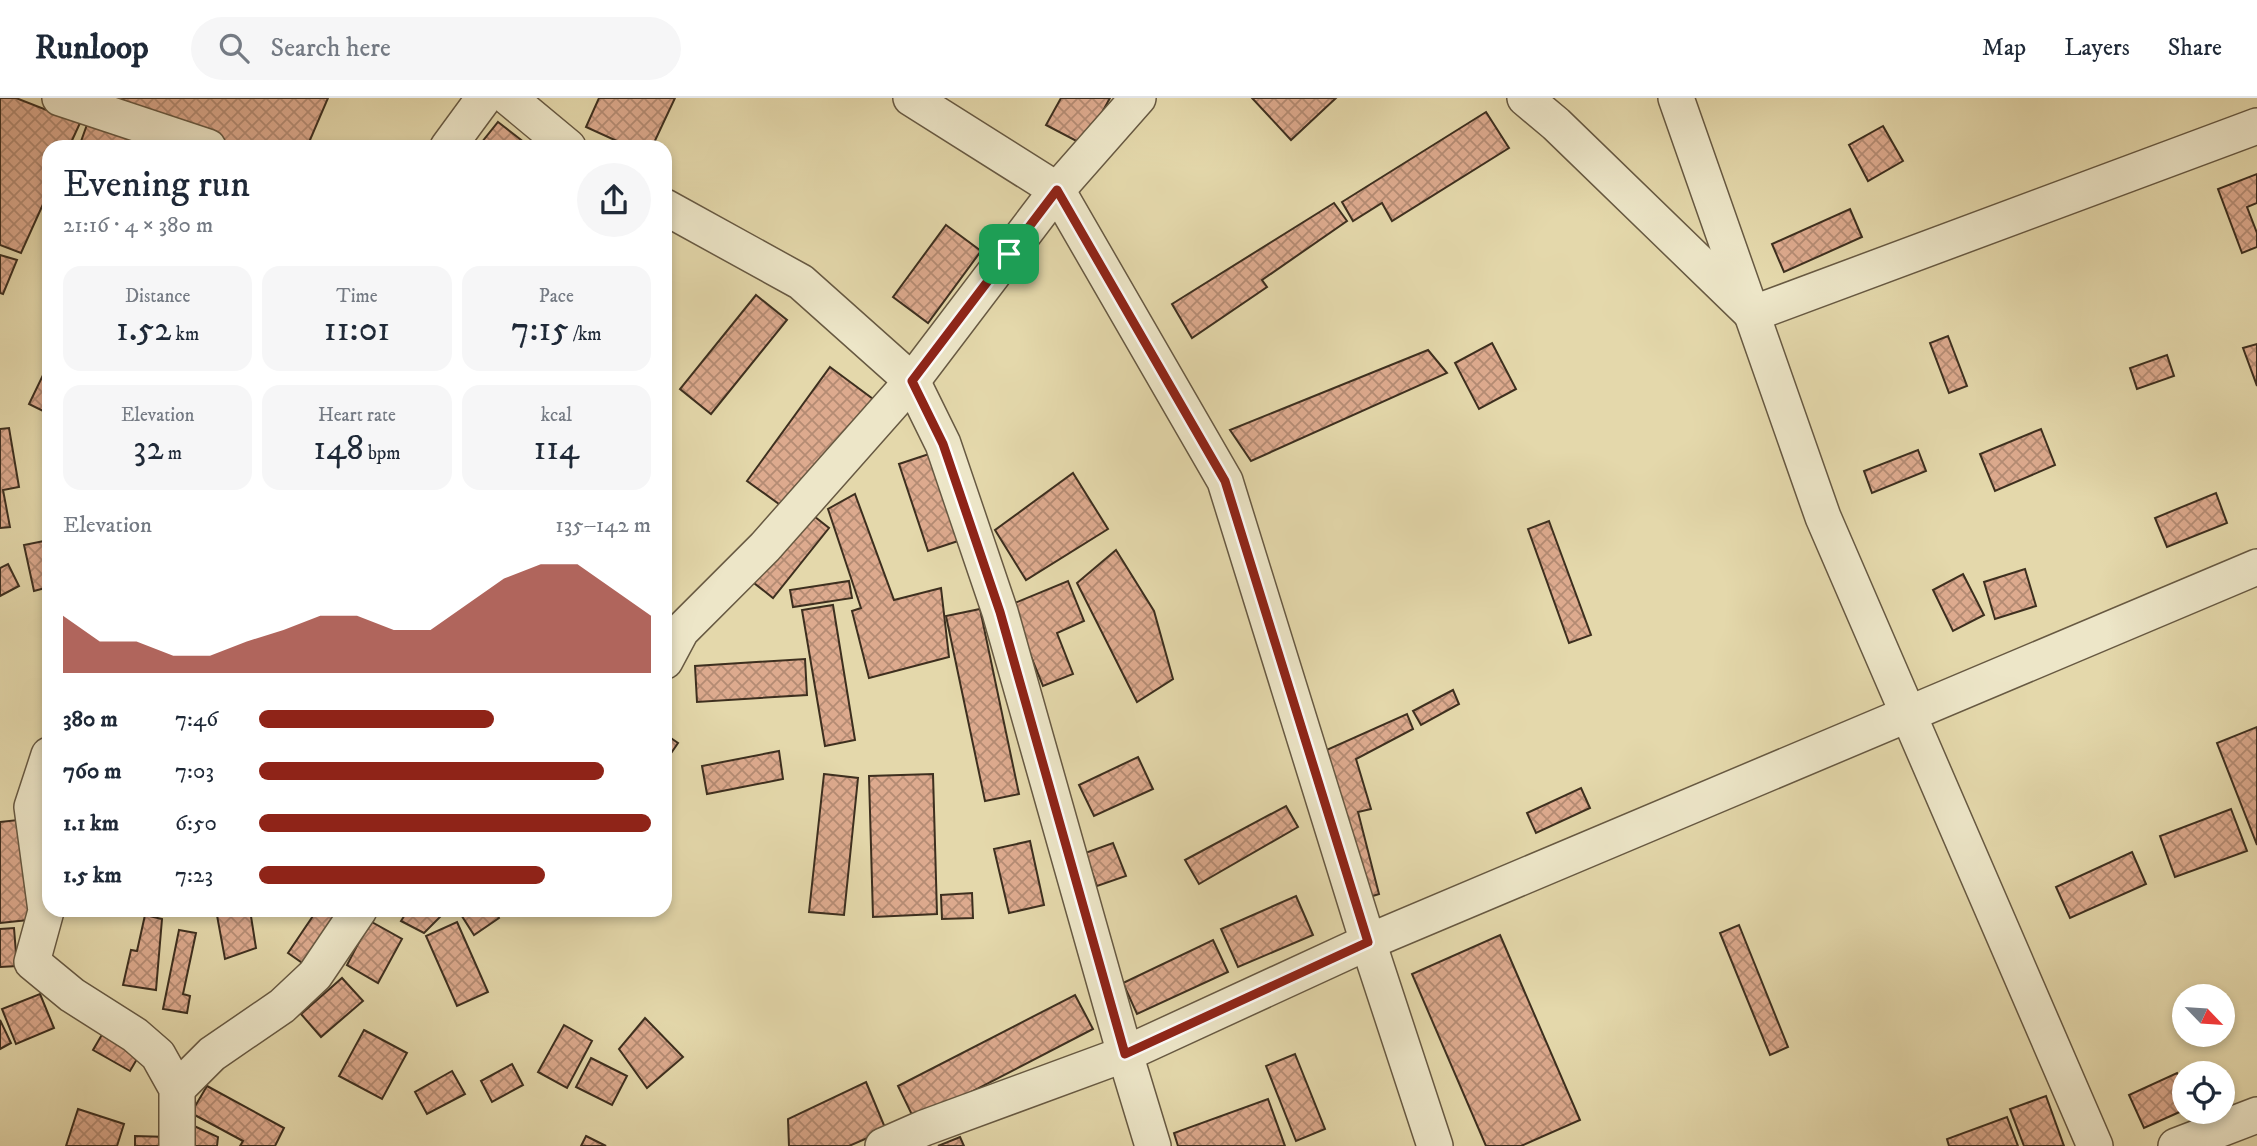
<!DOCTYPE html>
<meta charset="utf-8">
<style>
:root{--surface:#fff;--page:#f6f6f7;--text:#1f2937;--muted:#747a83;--line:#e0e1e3;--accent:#8f2418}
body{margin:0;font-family:"IM FELL DW Pica",serif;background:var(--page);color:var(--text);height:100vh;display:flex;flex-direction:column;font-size:26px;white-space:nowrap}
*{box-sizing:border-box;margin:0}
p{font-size:23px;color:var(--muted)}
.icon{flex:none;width:38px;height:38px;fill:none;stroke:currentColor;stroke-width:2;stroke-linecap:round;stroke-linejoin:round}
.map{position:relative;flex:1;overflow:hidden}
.panel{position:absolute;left:42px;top:42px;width:630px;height:777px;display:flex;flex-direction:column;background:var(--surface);border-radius:21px;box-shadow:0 4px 10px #0003}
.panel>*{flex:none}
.needle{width:46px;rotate:115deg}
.buttons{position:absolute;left:2172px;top:886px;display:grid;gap:14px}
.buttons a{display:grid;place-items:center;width:63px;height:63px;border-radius:50%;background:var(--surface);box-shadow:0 4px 10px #0003;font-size:35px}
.pin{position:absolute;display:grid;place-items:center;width:60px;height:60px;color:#fff;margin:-30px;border-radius:14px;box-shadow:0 4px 10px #0006}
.round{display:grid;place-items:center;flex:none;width:74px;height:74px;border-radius:37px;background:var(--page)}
.summary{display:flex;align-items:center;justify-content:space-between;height:119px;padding:0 21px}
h1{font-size:38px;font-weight:600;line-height:52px}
.figures{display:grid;grid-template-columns:repeat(3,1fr);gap:10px;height:119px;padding:7px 21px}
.figures div{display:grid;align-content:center;border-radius:18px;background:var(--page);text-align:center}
.figures b{font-size:35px;font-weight:600}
.figures small{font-size:19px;font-weight:400}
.figures p{font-size:19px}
.chart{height:196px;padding:14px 21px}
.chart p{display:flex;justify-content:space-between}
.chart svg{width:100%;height:126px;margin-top:7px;fill:var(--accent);opacity:.7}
ul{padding:0 21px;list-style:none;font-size:23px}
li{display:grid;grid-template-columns:112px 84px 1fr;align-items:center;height:52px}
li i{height:18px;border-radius:9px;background:var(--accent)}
header{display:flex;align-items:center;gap:42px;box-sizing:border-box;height:98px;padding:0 35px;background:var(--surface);border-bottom:2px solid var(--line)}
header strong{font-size:33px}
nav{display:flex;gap:38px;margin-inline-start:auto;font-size:24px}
.search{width:490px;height:63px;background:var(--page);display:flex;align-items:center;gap:18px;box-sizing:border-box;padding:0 24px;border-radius:38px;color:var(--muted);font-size:26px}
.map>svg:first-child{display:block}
.building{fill:url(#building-cross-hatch);stroke:#3d2f1f;stroke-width:2}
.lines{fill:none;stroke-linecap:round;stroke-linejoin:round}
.minor-casing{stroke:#675942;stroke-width:38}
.minor{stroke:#ede6c8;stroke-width:35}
.route-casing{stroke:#fff;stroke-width:14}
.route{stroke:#8f2418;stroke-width:9}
</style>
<header>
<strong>Runloop</strong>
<div class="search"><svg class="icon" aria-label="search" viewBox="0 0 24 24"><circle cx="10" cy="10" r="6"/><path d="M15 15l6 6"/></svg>Search here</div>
<nav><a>Map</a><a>Layers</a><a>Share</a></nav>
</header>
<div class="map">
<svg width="2257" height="1048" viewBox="0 0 2257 1048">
<defs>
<pattern id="building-cross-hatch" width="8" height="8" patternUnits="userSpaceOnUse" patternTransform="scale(1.75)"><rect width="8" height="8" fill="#ddaa8e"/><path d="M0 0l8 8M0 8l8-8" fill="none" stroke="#b48b73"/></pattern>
</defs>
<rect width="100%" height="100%" fill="#e4d8ab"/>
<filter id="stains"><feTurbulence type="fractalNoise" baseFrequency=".00286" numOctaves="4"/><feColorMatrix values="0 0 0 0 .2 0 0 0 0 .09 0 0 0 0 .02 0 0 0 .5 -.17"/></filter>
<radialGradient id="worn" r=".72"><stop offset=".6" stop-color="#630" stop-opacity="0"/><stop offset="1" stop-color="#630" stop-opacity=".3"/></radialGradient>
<g class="building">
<polygon points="0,0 16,0 80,25 69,49 49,49 49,93 21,155 0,147"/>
<polygon points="118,0 328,0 307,49 231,49"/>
<polygon points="599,0 675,0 652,49 630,49 586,29"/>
<polygon points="1061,0 1110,0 1084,47 1046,27"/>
<polygon points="1252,0 1336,0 1291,42"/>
<polygon points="1486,14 1509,50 1392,123 1382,105 1353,123 1342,104"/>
<polygon points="89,21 169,49 79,49"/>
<polygon points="498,24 529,48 528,49 478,49"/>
<polygon points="1883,28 1903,63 1868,83 1849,47"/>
<polygon points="2257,76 2257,105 2247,109 2257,135 2257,149 2242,155 2218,91"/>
<polygon points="1334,105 1347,123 1262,182 1267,189 1192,240 1172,206"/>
<polygon points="1850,111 1862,139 1784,174 1772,146"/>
<polygon points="946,127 981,153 928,225 893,199"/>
<polygon points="0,157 17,162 3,196 0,195"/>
<polygon points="756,197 787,222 711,316 680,291"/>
<polygon points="1948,238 1967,288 1949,295 1930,245"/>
<polygon points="1492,245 1516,291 1479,311 1455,265"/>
<polygon points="2257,246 2257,288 2243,250"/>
<polygon points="1428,252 1447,275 1251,363 1230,332"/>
<polygon points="2167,257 2174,278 2137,291 2130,270"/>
<polygon points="830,269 873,301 790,414 747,383"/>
<polygon points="44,275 49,277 49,316 29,306"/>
<polygon points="9,330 19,389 3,392 10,429 0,430 0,331"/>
<polygon points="2041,331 2055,367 1995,393 1980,356"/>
<polygon points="1918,352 1926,373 1872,395 1864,373"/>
<polygon points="935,354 964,441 928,453 899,366"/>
<polygon points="1073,375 1108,431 1026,482 995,432"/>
<polygon points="2216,395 2227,425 2167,449 2155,420"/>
<polygon points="855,396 894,502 941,490 949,559 869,580 852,513 861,510 828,411"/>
<polygon points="810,415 829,430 773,500 754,485"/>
<polygon points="1549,423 1591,537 1569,545 1528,431"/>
<polygon points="49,442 49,489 34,493 24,447"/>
<polygon points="1116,452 1154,513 1173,581 1137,604 1077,485"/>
<polygon points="8,466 19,488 0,498 0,470"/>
<polygon points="2025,471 2036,508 1995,521 1984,484"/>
<polygon points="1963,476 1984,517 1953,533 1933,492"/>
<polygon points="849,483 852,500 793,509 790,492"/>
<polygon points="1068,483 1084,523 1057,535 1073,576 1043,588 1010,507"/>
<polygon points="833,507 855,642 825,648 802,512"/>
<polygon points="980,511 1019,696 985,703 946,518"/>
<polygon points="805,561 807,597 697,604 695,568"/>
<polygon points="1453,592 1459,606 1421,627 1413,613"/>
<polygon points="1407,616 1413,631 1356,661 1371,711 1358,714 1379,796 1360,802 1322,654"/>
<polygon points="2257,629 2257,747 2217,645"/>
<polygon points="665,636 678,645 665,664"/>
<polygon points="779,653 783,681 707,696 702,668"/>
<polygon points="1138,659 1153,691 1094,718 1079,687"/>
<polygon points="824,676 858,680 844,817 809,814"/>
<polygon points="933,676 937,816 873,819 869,678"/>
<polygon points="1581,690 1590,710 1536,735 1527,715"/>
<polygon points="1286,708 1298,729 1199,786 1185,762"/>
<polygon points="2231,711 2247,753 2175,779 2160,738"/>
<polygon points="27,721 37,821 0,825 0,724"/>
<polygon points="1030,743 1044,807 1009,815 994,751"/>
<polygon points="1113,745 1126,778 1097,788 1085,755"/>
<polygon points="2132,754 2146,786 2070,820 2056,789"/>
<polygon points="972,795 973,820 942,821 941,797"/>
<polygon points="1296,798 1313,837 1238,869 1221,831"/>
<polygon points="216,812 250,812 256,850 225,861"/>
<polygon points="317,812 350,812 311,871 288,855"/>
<polygon points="408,812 442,812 445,814 424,835 401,823"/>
<polygon points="458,812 494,812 499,820 474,837"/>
<polygon points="145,817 162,821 156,892 123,887 131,852 137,853"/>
<polygon points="370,823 402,841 378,885 347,867"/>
<polygon points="457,824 488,894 457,908 426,838"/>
<polygon points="1739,827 1788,949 1770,957 1720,835"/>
<polygon points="14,830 17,868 0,869 0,831"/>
<polygon points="179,832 196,835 183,896 190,898 187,915 163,911"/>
<polygon points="1500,837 1580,1022 1521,1048 1486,1048 1412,876"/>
<polygon points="1213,842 1228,874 1137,916 1123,885"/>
<polygon points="342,880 363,903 321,939 301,916"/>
<polygon points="40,896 54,930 16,946 2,911"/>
<polygon points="1075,897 1093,931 915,1023 898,988"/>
<polygon points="645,920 683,959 647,990 619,951"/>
<polygon points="0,922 11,945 0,951"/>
<polygon points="564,927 592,943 567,990 538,974"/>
<polygon points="107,928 144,949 130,973 93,952"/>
<polygon points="364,932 407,955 382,1001 339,978"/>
<polygon points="1295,956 1325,1031 1296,1043 1266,968"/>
<polygon points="591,960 627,978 612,1007 576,989"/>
<polygon points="512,966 523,987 492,1004 481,983"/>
<polygon points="452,973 465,996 427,1016 415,994"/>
<polygon points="2177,975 2184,991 2184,1012 2144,1030 2129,997"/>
<polygon points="866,984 886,1032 849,1048 789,1048 788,1021"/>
<polygon points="207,988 284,1030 275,1048 240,1048 243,1043 191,1015"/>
<polygon points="2046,998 2064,1048 2024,1048 2010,1011"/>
<polygon points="1268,1001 1285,1048 1178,1048 1174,1035"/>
<polygon points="78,1011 124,1026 117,1048 66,1048"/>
<polygon points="2007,1019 2018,1048 1949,1048 1947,1041"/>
<polygon points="192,1027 218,1039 217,1048 187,1048"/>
<polygon points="135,1038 169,1039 169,1048 135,1048"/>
<polygon points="586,1038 606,1048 581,1048"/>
<polygon points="960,1039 964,1048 938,1048"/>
</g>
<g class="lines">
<g class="minor-casing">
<g id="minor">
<polyline points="60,0 208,49"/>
<polyline points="509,0 568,49"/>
<polyline points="911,0 1057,92 1225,383 1368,844 1435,1048"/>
<polyline points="1525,0 1556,26 1752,216 2257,28"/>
<polyline points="1676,0 1823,419 2095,1048"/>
<polyline points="448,49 484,0"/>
<polyline points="665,109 801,184 912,283 943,346 1000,514 1125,956 1153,1048"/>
<polyline points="665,563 681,533 765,449 912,283 1057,92 1138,0"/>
<polyline points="49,657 32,709 46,813 32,864 72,897 135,937 158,957 177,991 177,1048"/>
<polyline points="177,991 212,956 282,908 315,877 359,812"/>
<polyline points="883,1048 924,1030 1125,956 1368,844 2257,469"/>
<polyline points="2176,1048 2257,1017"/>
</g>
</g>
<use href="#minor" class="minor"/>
</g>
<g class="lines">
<g class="route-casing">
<polygon id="route" points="1057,92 1225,383 1368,844 1125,956 1000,514 943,346 912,283"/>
</g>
<use href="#route" class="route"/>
</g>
<rect width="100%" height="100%" filter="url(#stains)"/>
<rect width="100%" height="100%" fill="url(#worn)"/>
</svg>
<div class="buttons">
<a><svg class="needle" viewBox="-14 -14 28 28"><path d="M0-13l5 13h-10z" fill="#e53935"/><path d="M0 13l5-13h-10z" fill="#747a83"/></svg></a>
<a><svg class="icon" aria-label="locate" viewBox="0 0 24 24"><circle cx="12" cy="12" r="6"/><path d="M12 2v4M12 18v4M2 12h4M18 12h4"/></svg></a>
</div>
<div class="pin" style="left:1009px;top:156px;background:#1e9e55"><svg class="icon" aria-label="arrive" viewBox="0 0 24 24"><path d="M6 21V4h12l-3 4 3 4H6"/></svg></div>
<section class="panel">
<div class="summary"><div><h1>Evening run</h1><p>21:16 · 4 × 380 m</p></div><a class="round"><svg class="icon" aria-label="share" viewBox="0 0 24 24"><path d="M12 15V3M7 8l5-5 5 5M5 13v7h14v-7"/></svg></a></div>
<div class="figures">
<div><p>Distance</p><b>1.52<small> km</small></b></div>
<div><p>Time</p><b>11:01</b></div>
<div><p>Pace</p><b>7:15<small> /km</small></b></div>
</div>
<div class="figures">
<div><p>Elevation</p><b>32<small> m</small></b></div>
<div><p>Heart rate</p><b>148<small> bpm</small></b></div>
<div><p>kcal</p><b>114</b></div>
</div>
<div class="chart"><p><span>Elevation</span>135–142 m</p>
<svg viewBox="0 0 160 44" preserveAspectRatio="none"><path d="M0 44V24L10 33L20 33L30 38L40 38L50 33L60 29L70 24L80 24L90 29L100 29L110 20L120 11L130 6L140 6L150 15L160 24V44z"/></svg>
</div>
<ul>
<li><b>380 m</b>7:46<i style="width:60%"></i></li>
<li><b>760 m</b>7:03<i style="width:88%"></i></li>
<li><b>1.1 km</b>6:50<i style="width:100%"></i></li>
<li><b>1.5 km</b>7:23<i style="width:73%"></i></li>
</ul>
</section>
</div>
